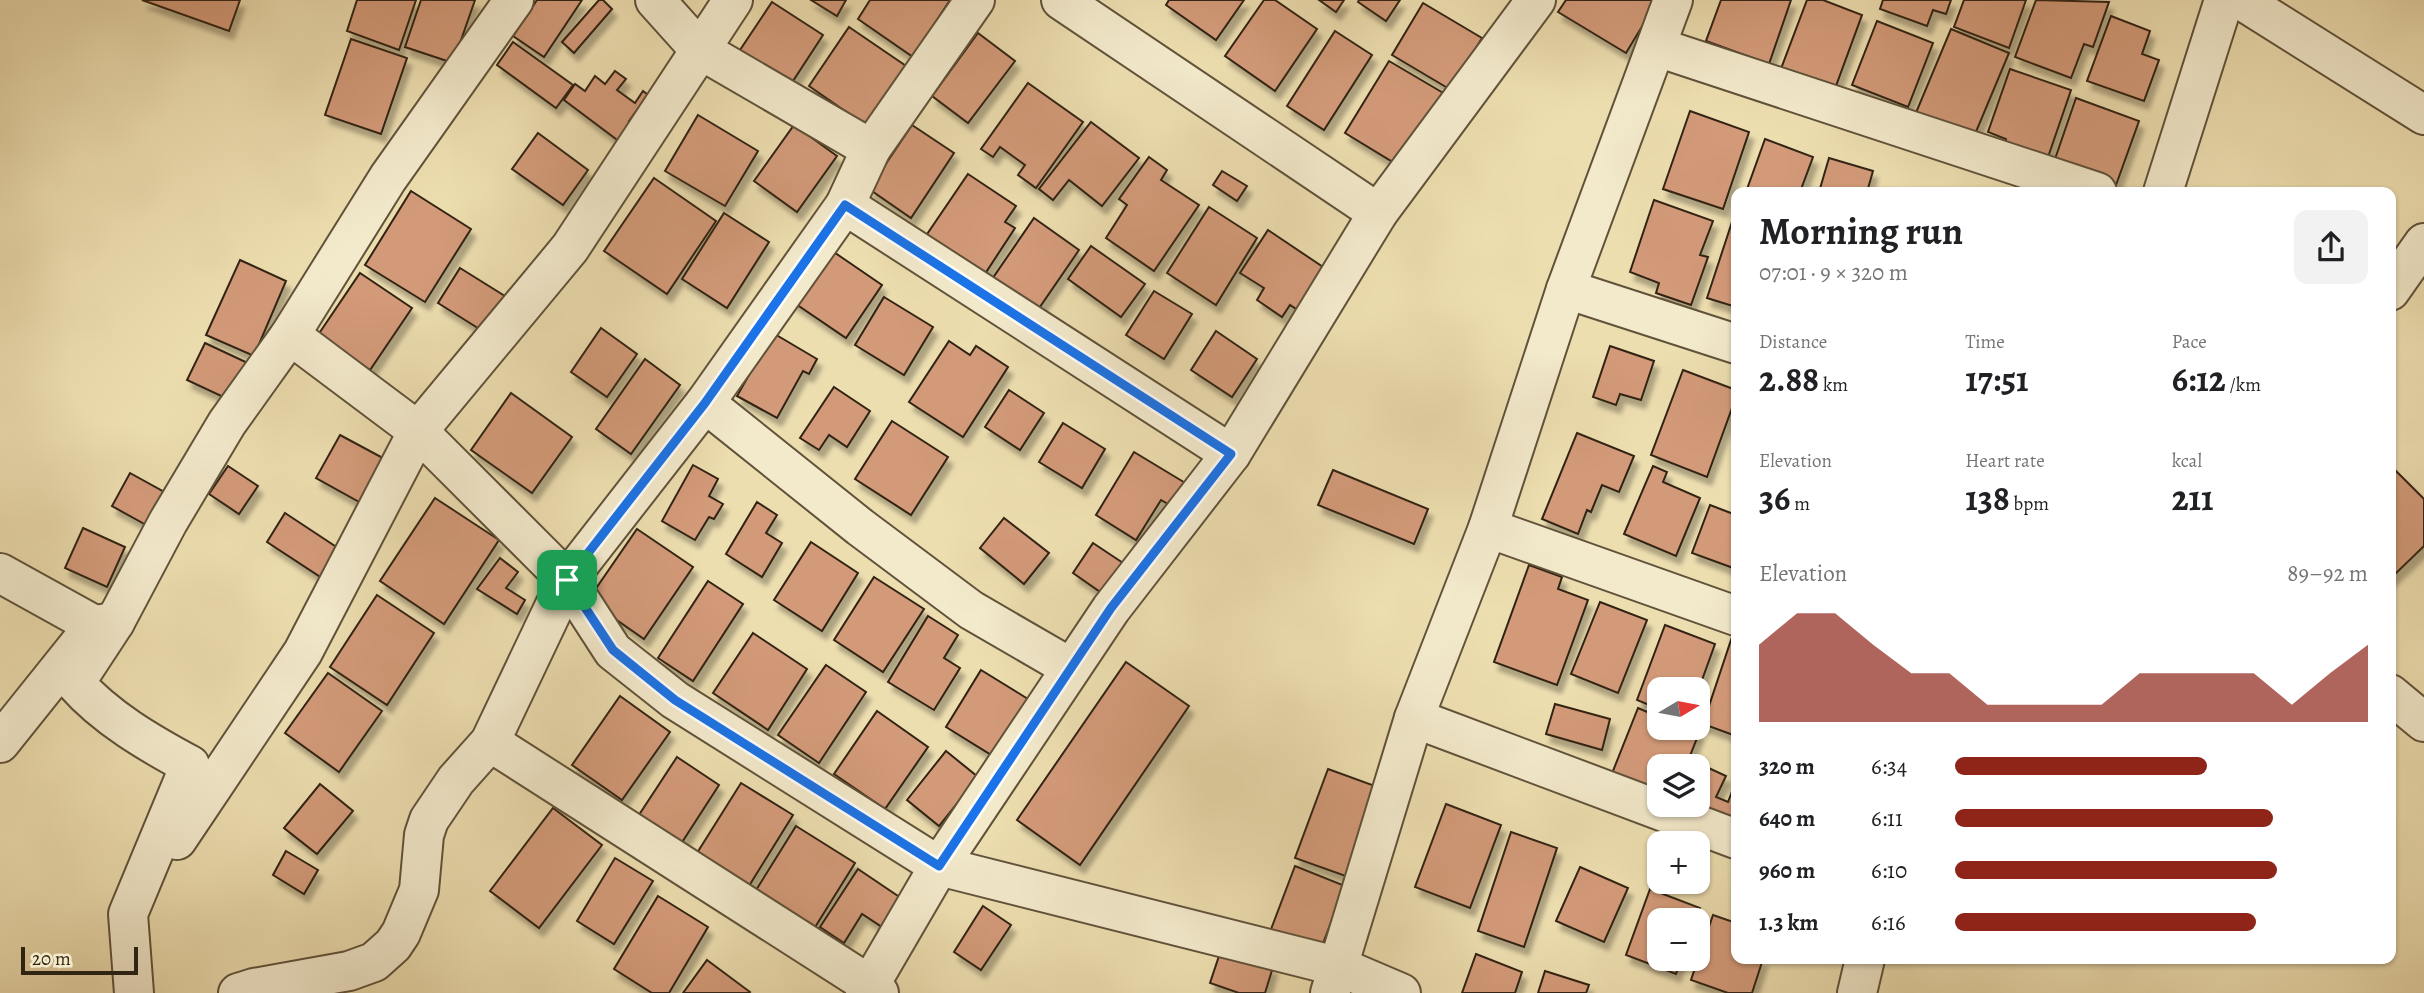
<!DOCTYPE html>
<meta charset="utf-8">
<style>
:root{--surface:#fff;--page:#f2f2f2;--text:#202124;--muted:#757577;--accent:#8f2418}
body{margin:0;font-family:Alegreya,serif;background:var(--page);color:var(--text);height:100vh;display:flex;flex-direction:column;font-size:26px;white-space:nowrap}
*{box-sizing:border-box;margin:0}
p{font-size:23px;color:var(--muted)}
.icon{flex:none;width:38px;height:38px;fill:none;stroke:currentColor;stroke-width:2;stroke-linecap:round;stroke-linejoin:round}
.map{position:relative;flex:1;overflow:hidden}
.panel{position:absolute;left:1731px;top:187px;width:665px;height:777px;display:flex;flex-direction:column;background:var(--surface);border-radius:14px;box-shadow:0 2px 5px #0004}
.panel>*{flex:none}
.needle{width:46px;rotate:80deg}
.controls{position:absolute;left:1647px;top:677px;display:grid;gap:14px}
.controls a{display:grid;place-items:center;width:63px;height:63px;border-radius:14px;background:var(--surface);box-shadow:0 2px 5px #0004;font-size:35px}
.scale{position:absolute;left:21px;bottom:18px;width:117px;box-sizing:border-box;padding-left:7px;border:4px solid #312412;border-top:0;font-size:19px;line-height:24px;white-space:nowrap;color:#312412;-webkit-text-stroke:5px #f3eacc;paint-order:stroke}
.pin{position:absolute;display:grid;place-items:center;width:60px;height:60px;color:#fff;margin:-30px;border-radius:14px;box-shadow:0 4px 10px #0006}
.round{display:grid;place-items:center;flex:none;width:74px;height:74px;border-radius:14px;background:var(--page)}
.overview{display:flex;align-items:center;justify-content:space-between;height:119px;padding:0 28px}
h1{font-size:38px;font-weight:600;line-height:52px}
.stats{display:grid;grid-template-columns:repeat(3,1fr);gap:10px;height:119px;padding:7px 28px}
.stats div{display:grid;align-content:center}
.stats b{font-size:35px;font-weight:600}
.stats small{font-size:19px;font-weight:400}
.stats p{font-size:19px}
.chart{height:196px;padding:14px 28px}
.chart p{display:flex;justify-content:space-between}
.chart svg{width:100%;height:126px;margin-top:7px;fill:var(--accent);opacity:.7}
ul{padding:0 28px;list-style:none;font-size:23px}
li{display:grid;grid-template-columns:112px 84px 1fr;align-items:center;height:52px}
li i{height:18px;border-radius:9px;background:var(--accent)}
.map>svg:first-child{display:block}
.building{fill:#d39a79;stroke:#312412;stroke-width:2;filter:url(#shadow)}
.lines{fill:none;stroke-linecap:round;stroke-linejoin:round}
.street-casing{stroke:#60523a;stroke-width:42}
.street{stroke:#f3eacc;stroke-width:38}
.route-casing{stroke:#fff;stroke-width:14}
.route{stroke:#1a73e8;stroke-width:9}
</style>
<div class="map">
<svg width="2424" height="993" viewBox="0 0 2424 993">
<defs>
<filter id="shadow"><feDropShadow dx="4.5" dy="8" stdDeviation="2" flood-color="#0004"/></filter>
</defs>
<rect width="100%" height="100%" fill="#eddeb0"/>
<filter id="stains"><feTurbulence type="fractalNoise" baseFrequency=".00286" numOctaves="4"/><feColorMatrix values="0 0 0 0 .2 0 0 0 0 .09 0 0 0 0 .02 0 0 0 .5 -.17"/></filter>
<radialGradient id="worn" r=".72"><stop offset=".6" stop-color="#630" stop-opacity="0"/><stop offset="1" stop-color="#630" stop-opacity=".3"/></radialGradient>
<g class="building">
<polygon points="142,0 240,0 229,31"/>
<polygon points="357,0 416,0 399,50 347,31"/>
<polygon points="421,0 475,0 453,63 405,47"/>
<polygon points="537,0 582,0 544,57 513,36"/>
<polygon points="599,0 603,0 612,9 574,53 562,42"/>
<polygon points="811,0 846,0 837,16"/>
<polygon points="870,0 950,0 913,57 858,19"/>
<polygon points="1169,0 1244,0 1216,40 1166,5"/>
<polygon points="1264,0 1275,0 1317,29 1275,91 1225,56"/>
<polygon points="1319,0 1344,0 1336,12"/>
<polygon points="1359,0 1400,0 1386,21 1358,2"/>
<polygon points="1566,0 1658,0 1626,53 1558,12"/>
<polygon points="1721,0 1791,0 1769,64 1706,41"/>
<polygon points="1807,0 1823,0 1862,15 1833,94 1779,74"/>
<polygon points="1883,0 1951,0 1946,14 1933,10 1927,26 1880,9"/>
<polygon points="1964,0 2026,0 2009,48 1954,27"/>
<polygon points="2036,0 2109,2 2093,47 2084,44 2071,78 2015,57"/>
<polygon points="772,2 823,35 791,84 740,50"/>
<polygon points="1423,3 1482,38 1451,90 1392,55"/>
<polygon points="2111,16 2150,31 2142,54 2159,60 2144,101 2087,81"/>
<polygon points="1877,21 1933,43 1908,107 1852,85"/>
<polygon points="849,27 912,70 871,129 809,86"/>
<polygon points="1951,29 2009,53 1973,139 1915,115"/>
<polygon points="1335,31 1372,55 1324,130 1287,106"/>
<polygon points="978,33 1015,61 968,123 932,96"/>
<polygon points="351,39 407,58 381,134 325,115"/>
<polygon points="513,42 573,85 556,108 497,65"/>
<polygon points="1389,61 1445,94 1401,167 1345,133"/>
<polygon points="2010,69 2071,90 2047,160 2004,145 2006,139 1988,132"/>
<polygon points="615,71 626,79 617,90 635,103 643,91 648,95 629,121 633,124 620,142 564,100 575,84 585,91 595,76 605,84"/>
<polygon points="1028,83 1083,122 1036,188 1018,175 1025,165 1000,147 993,157 981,149"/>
<polygon points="2076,98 2139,121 2116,185 2054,162"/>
<polygon points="1690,111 1749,132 1723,209 1663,189"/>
<polygon points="698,115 758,151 725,206 665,171"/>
<polygon points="1091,122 1139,158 1102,206 1069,180 1053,200 1039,189"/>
<polygon points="794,125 837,156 797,212 754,181"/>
<polygon points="912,125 954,153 911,218 869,189"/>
<polygon points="538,133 588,170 563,205 512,169"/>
<polygon points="1765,139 1813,157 1800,192 1746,192"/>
<polygon points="1149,157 1167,170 1161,180 1199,205 1154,271 1106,238 1127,205 1119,199"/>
<polygon points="1829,158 1873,171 1867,192 1819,192"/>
<polygon points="1222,171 1247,186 1237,201 1213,185"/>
<polygon points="968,174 1016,206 1005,222 1015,228 979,283 921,243"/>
<polygon points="654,178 716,221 667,294 604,251"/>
<polygon points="411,191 471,229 425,302 365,265"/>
<polygon points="1654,200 1713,221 1700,255 1708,257 1691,305 1656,293 1659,283 1630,272"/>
<polygon points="1209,207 1257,238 1216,305 1167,273"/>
<polygon points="724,213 769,242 727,308 682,279"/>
<polygon points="1034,218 1079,250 1033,317 988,285"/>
<polygon points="1732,222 1736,223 1736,307 1707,298"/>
<polygon points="1268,230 1332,273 1305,315 1290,305 1282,317 1257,300 1264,288 1240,273"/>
<polygon points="825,246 882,285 846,338 790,300"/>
<polygon points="1091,246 1145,284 1121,317 1068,279"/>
<polygon points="240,260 286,281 254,356 206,335"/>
<polygon points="460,268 508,298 481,330 438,303"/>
<polygon points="360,273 412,308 370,370 318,335"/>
<polygon points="1154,291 1192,314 1164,359 1126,335"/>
<polygon points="884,297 933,327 904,375 855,345"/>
<polygon points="601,328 637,354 607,397 571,372"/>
<polygon points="1216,331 1257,359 1232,397 1191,370"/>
<polygon points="773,333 817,359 809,374 803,371 777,418 737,396"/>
<polygon points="949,341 970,355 976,346 1008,367 963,437 909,402"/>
<polygon points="205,343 252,365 234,402 187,380"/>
<polygon points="1610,346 1654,361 1641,400 1620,394 1616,405 1593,397"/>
<polygon points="645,359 680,385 631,454 596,429"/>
<polygon points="1683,370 1736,390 1736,397 1707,477 1651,455"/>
<polygon points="834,387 870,411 847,447 829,435 819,450 800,438"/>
<polygon points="1009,390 1044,413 1020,450 985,427"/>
<polygon points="511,393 572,437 532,493 471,450"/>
<polygon points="892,421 948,457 911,515 855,479"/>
<polygon points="1063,423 1105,449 1082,488 1039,462"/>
<polygon points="1577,433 1634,456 1619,492 1602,485 1591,512 1587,510 1578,534 1542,519"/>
<polygon points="340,435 394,464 370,508 316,478"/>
<polygon points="1134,452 1187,484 1173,507 1161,500 1136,540 1096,515"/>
<polygon points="693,465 718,479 709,496 723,504 714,519 709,517 695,540 662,521"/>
<polygon points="228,466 258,486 239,514 209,494"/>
<polygon points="1653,466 1667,472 1663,482 1700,498 1676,556 1624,534"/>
<polygon points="1333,470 1428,509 1414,544 1318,505"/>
<polygon points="2396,471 2424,499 2424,546 2390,579 2390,476"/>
<polygon points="130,473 166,493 148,526 112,506"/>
<polygon points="435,498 499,540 444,624 380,581"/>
<polygon points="757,502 777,515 766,533 782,543 762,577 726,554"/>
<polygon points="1710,505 1736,515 1736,569 1692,553"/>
<polygon points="285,513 341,550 322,578 267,542"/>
<polygon points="1004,518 1049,553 1024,584 980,548"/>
<polygon points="83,528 125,547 107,587 65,568"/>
<polygon points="637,529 693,567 644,639 588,600"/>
<polygon points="811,542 858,573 822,631 774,600"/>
<polygon points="1093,543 1126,565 1106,596 1073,573"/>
<polygon points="500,558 518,572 506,588 525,600 517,614 477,589"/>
<polygon points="1529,565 1562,577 1558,589 1588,600 1557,685 1494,662"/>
<polygon points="874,577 924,609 883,672 834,640"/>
<polygon points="708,581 743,604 693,681 658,658"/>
<polygon points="377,595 434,633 387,705 330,667"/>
<polygon points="1600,602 1647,620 1618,693 1571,674"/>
<polygon points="928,616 958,635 944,658 960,668 934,710 888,682"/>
<polygon points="1665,625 1715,644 1698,691 1659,690 1659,709 1637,700"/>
<polygon points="753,633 807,669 768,730 713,693"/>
<polygon points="1732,637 1736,638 1736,736 1703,724"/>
<polygon points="1126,662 1189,706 1080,865 1017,820"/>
<polygon points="826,665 866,692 819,763 778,735"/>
<polygon points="981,670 1028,699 993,756 946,727"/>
<polygon points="328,673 382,711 339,772 285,733"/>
<polygon points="620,696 670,732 622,800 572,765"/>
<polygon points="1555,704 1610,719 1602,750 1546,734"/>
<polygon points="1638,708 1659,717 1659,728 1687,728 1699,733 1686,766 1659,766 1659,805 1607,786"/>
<polygon points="877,711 928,747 885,809 834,774"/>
<polygon points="946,751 978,777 939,826 907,800"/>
<polygon points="677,757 719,785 677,850 635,821"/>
<polygon points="1700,764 1726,776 1716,797 1728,802 1736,781 1736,829 1698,805 1698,770"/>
<polygon points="1328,769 1386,790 1354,879 1295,858"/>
<polygon points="741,783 793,815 744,894 692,861"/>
<polygon points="320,784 353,811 317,854 284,828"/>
<polygon points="1446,804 1501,825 1470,908 1415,887"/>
<polygon points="553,808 602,845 539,928 490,891"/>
<polygon points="796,826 855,863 812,932 753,895"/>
<polygon points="1511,832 1557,848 1524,947 1478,931"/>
<polygon points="286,851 318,870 304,894 273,875"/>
<polygon points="615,858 653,881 614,944 577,921"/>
<polygon points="1295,866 1345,886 1320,951 1270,932"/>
<polygon points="1580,867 1628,888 1604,942 1556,921"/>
<polygon points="858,869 901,898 882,927 862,914 844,943 820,927"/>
<polygon points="1650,889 1700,908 1695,920 1659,920 1659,959 1681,959 1676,974 1626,955"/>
<polygon points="658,896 708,927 669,993 652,993 614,969"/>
<polygon points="983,906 1011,925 981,970 954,952"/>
<polygon points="1713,915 1736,923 1736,959 1763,959 1752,993 1728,993 1691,980"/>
<polygon points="1221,950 1273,967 1265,993 1239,993 1210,983"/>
<polygon points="1476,954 1522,972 1515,993 1462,993"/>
<polygon points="707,960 750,992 749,993 683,993"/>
<polygon points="1545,971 1589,985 1586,993 1538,993"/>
</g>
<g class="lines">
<g class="street-casing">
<g id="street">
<polyline points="655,0 699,49 871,149"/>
<polyline points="1061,0 1378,213"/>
<polyline points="2241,0 2424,115"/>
<polyline points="1657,47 2097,192"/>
<polyline points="2163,192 2224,0"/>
<polyline points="845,205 1231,454"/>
<polyline points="1566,289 1736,344"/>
<polyline points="2390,291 2424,243"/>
<polyline points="290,335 418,431 567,580 613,651 675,700 939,866 1340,967 1401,993"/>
<polyline points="705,403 860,527 971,610 1071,668"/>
<polyline points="1488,528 1736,616"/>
<polyline points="0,573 94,625 115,622"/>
<polyline points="2390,694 2424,722"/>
<polyline points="1414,718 1736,839"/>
<polyline points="490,742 870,985 879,993"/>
<polyline points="0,743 80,643"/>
<polyline points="177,840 303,652 418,431 570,248 733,0"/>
<path d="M134,993L128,914L190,765C149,743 106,718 75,683L115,622L168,522L227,423L290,335L388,178L514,0"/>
<polyline points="238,993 254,988 349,971 374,962 393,945 401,933 419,890 424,835 429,820 456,780 490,742 567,580 705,403 845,205 871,149 975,0"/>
<polyline points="865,993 939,866 1111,609 1231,454 1378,213 1536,0"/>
<polyline points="1330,993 1414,718 1488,528 1566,289 1673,0"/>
<polyline points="1857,993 1865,959"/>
</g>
</g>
<use href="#street" class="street"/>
</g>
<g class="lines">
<g class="route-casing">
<polygon id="route" points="845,205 1231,454 1111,608 939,866 675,700 613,650 567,580 705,403"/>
</g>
<use href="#route" class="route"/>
</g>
<rect width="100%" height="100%" filter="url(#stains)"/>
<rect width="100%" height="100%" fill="url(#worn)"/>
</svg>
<div class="controls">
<a><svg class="needle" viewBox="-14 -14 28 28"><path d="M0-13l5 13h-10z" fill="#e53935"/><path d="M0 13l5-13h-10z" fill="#757577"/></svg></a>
<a><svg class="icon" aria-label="layers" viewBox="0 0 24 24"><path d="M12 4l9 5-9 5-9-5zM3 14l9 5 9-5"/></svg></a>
<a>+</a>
<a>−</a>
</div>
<div class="scale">20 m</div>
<div class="pin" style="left:567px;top:580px;background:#1e9e55"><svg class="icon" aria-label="arrive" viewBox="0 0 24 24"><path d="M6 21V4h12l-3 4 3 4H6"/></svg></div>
<section class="panel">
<div class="overview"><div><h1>Morning run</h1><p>07:01 · 9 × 320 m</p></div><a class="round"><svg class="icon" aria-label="share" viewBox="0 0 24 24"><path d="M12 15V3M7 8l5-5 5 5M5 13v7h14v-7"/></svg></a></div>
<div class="stats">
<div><p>Distance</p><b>2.88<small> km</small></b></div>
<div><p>Time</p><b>17:51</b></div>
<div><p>Pace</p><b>6:12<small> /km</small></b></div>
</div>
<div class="stats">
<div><p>Elevation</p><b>36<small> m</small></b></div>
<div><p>Heart rate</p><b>138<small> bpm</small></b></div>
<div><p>kcal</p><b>211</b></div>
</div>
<div class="chart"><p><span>Elevation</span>89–92 m</p>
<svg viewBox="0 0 160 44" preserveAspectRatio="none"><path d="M0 44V17L10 6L20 6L30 17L40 27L50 27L60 38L70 38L80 38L90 38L100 27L110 27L120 27L130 27L140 38L150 27L160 17V44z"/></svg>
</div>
<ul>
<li><b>320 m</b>6:34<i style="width:61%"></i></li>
<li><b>640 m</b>6:11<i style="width:77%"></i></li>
<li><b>960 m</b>6:10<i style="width:78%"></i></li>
<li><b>1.3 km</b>6:16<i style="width:73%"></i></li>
</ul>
</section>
</div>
